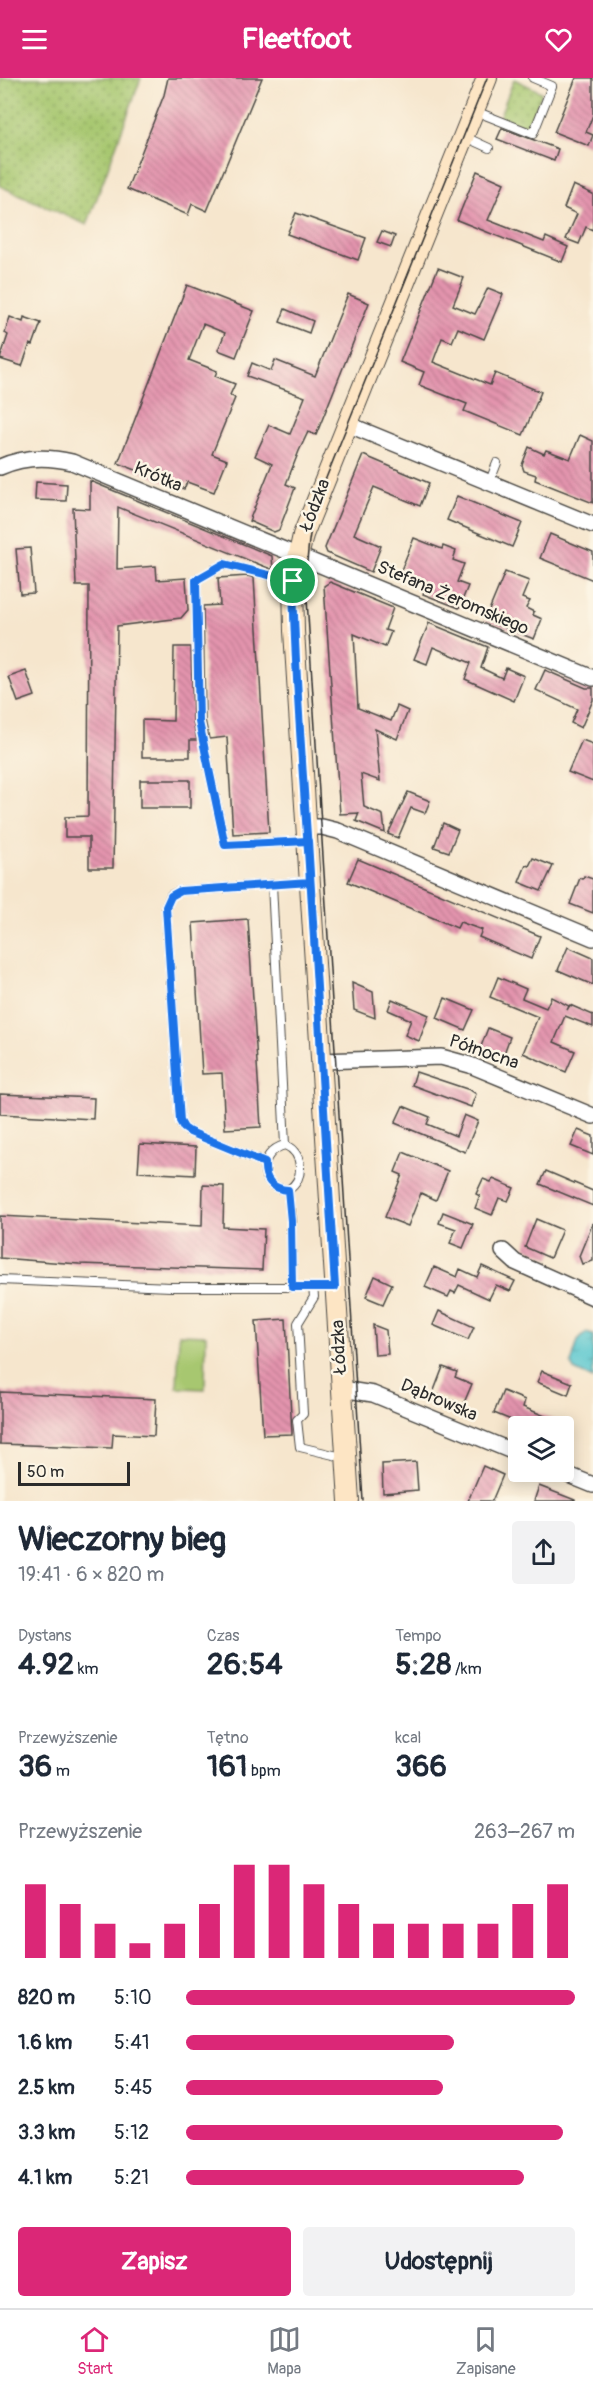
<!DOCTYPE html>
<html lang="pl">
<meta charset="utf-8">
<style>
:root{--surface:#fff;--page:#f2f2f3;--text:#1f2937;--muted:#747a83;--line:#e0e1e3;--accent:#db2777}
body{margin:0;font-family:Pangolin,sans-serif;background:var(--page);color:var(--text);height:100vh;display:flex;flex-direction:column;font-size:22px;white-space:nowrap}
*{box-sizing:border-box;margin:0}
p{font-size:20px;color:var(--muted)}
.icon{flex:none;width:33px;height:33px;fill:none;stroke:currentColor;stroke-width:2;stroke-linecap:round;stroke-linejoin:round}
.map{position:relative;height:1423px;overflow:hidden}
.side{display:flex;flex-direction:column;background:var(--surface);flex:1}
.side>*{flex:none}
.buttons{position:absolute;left:508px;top:1338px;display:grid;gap:12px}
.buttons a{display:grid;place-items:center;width:66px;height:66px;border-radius:6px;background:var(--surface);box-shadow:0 3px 15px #0003;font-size:30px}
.scale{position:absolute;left:18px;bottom:15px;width:112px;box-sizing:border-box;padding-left:6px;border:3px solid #2b2b2b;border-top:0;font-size:16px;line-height:21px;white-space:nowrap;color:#2b2b2b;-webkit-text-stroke:4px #fcf5e5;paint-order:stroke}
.pin{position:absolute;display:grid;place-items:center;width:51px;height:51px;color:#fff;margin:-26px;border:3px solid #fff;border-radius:50%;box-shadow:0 2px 6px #0007}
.round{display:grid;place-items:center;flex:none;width:63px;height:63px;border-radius:6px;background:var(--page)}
.overview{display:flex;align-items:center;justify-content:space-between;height:102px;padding:0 18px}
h1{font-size:33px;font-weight:700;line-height:45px}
.metrics{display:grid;grid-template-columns:repeat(3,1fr);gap:9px;height:102px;padding:6px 18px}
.metrics div{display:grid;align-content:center}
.metrics b{font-size:30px;font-weight:700}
.metrics small{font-size:16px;font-weight:400}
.metrics p{font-size:16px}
.chart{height:168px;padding:12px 18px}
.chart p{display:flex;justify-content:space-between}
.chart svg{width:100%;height:108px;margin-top:6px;stroke:var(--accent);stroke-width:6}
.button{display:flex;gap:12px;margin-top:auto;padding:12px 18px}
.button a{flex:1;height:69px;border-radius:6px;background:var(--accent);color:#fff;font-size:24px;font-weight:700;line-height:69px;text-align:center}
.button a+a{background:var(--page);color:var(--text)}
ul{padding:0 18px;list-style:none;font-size:20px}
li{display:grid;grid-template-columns:96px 72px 1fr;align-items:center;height:45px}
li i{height:15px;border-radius:8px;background:var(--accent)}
header{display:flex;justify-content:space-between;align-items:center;height:78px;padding:0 18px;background:var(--accent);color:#fff;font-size:27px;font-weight:700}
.dock{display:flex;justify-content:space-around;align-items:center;height:84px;border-top:2px solid var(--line);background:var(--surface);font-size:16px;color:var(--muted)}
.dock a{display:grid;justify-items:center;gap:3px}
.dock .on{color:var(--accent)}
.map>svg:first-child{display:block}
.grass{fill:url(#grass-dots);stroke:#69794e;stroke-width:1.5}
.park{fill:#a7c770;stroke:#69794e;stroke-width:1.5}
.water{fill:url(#water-ripples);stroke:#42797d;stroke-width:1.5}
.building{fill:url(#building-back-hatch)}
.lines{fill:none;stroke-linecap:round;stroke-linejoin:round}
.lane-casing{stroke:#494743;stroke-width:10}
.street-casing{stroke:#494743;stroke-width:18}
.secondary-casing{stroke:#494743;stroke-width:22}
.lane{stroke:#fff;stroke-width:8}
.street{stroke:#fff;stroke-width:15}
.secondary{stroke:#fde5c4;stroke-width:20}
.tram{stroke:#2b2b2b;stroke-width:1.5}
.route-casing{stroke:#fff;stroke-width:12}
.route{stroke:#1a73e8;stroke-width:8}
.labels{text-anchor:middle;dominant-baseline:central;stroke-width:5;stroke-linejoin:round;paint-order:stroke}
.street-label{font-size:18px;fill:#2b2b2b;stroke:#fcf5e5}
</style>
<header><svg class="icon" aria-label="menu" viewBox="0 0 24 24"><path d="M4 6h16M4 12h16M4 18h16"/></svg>Fleetfoot<svg class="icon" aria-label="heart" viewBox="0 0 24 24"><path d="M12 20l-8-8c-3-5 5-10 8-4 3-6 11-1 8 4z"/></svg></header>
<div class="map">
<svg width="593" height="1423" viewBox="0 0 593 1423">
<defs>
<pattern id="grass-dots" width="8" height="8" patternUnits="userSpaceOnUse" patternTransform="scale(1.5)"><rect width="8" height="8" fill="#a7c770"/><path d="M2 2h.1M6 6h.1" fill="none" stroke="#88a25c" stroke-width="1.8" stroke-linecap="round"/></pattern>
<pattern id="water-ripples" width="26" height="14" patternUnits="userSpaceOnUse" patternTransform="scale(1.5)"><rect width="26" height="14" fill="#5ac7cf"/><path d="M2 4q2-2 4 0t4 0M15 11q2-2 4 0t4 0" fill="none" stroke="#4ba2a8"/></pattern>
<pattern id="building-back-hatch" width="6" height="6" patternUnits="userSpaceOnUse" patternTransform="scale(1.5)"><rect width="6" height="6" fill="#e494ae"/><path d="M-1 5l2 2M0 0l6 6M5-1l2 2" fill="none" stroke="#b9798e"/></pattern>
</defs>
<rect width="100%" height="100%" fill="#fcf5e5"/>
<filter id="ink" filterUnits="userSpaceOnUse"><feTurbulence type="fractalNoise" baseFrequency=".0167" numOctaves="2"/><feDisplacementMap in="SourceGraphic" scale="12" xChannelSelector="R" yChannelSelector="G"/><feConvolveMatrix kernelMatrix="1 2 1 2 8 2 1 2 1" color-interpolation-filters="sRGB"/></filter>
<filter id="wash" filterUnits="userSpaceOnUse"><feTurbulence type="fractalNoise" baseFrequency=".008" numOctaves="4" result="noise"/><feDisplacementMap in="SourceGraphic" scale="24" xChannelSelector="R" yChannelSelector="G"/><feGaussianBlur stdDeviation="1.35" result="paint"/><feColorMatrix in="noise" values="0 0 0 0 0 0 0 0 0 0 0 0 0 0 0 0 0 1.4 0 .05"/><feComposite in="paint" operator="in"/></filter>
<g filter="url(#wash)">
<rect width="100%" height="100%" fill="#f6e6cd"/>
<g class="grass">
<polygon points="0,0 141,0 87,147 0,108"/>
<polygon points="514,1 541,14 541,18 527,49 499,40"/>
</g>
<polygon class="park" points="179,1256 206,1257 205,1311 177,1310"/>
<polygon class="water" points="586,1255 593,1257 593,1301 574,1292 571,1286 578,1263"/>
<g id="blocks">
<g class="building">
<polygon points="168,0 262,0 207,133 192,126 188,137 127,111 164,17"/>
<polygon points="576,0 593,0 593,37 586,54 593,57 589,68 554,54"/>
<polygon points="502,50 558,71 554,83 497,61"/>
<polygon points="477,93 504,105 488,142 544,164 546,159 568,169 562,184 457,142"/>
<polygon points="573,107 593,116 593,152 586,149 579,166 566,161 577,136 564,130"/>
<polygon points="296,135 366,160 358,182 287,156"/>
<polygon points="382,153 395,158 391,169 377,164"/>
<polygon points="438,190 464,200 453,227 475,236 488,210 503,216 484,261 458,250 452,264 442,260 433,284 490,307 495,295 541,314 523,357 464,333 467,326 419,307 424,294 400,284"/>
<polygon points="187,207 254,233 236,279 218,272 225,255 203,246 189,282 217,293 215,298 235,306 230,317 235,320 212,376 227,382 214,414 187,404 184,411 118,385"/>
<polygon points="348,216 369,225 316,357 308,354 299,373 286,406 295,410 279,452 274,454 249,443 272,386 255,378 269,347 290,356 305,319 247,298 252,285 271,293 275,282 315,298"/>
<polygon points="285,231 313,243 309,255 280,244"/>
<polygon points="10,239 23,244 24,239 41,245 33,267 30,266 22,288 0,281 8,257 5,255"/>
<polygon points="580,357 593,363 593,425 535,402 536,397 524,393 522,387 529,369 544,376 546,372 570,381"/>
<polygon points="363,377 429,405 420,428 374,409 354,456 381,468 371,494 327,475 325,470"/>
<polygon points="90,403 272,478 273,492 118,429 117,491 156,488 157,502 186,500 188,532 181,540 117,548 113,790 89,790 89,759 65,759 65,739 88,738 89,508 76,508 73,430 90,431"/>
<polygon points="36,404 67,406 66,423 35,422"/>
<polygon points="457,418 522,445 512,469 447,442"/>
<polygon points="550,456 593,474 593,502 540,480"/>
<polygon points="414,460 442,471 443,468 456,473 453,482 464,486 457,504 468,508 459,530 423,516 426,508 399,497"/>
<polygon points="30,470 34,515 20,516 16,471"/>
<polygon points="505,494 529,503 522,520 530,523 526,530 534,534 533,537 542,541 534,561 485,542"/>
<polygon points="248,498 254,500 269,754 233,756 227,659 209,661 205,642 203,528 220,527 218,500"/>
<polygon points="330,504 393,530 385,552 391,554 385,569 354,556 358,630 391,643 397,628 408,633 397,661 375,651 380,703 361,696 364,729 383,737 385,755 356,743 359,735 340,736 324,508"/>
<polygon points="429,545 488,569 481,590 502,600 506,590 524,598 514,623 465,601 471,585 433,569 427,586 414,581"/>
<polygon points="174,569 191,569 193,643 197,662 190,662 190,679 142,679 142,642 173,643"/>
<polygon points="545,592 586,610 593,610 593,622 581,650 571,645 577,631 536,612"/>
<polygon points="26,593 35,618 18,624 9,599"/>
<polygon points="582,662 593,666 593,704 568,694"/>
<rect x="140" y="702" width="50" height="28"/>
<polygon points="408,714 430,723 425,735 411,730 398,760 388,756"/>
<polygon points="443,745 458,752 449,774 434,769"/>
<polygon points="533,780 553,788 541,813 519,804 526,787 529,788"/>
<polygon points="358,781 540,858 531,881 479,859 482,852 460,844 457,850 348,804"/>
<polygon points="584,798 593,801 593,835 570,826 580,800 583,801"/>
<polygon points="248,841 261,1049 225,1051 222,995 202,996 193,845"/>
<polygon points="568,869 593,880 593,907 558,892"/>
<polygon points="498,899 526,911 522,920 546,930 551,919 569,928 567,932 570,927 593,937 593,949 565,938 554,964 575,973 566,994 523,975 538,939 490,919"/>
<polygon points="352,905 373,914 375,940 354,932"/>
<polygon points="445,920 474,932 465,952 437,940"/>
<polygon points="392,921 429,937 419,963 405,957 411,942 388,932"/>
<polygon points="488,950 510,959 502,981 480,971"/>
<polygon points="416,994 470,1012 476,1016 471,1029 412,1007"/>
<polygon points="0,1016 94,1020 93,1041 0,1036"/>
<polygon points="403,1028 430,1039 427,1046 456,1058 464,1037 478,1043 465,1074 395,1045"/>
<polygon points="578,1052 593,1058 593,1077 571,1068"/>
<polygon points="140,1066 196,1069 195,1097 138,1094"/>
<polygon points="403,1074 448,1093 436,1122 421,1115 408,1148 385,1139 402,1097 395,1094"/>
<polygon points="546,1093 593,1113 593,1128 540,1106"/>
<polygon points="483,1101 491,1104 493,1101 514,1110 508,1123 499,1120 492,1137 475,1130 480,1118 476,1116"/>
<polygon points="203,1107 224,1108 223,1149 264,1151 262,1192 79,1186 0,1180 0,1138 202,1148"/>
<polygon points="443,1134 473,1146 463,1170 450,1165 456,1151 439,1145"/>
<polygon points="536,1141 562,1152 550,1180 525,1169"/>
<polygon points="593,1144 593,1183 582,1186 579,1178"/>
<polygon points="482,1188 515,1203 510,1213 496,1207 489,1221 459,1207 455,1215 451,1213 448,1219 425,1209 434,1189 457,1199 460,1191 477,1199"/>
<polygon points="375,1198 392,1206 383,1226 366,1219"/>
<polygon points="439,1233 474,1249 468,1262 433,1247"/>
<polygon points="286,1241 292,1356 263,1357 256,1243"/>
<polygon points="373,1247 386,1252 388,1276 375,1277"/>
<polygon points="443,1289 457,1294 455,1299 472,1306 463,1327 433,1315"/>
<polygon points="542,1293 572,1305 568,1317 537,1304"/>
<polygon points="503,1313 525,1322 523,1329 569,1348 526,1348 494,1335"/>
<polygon points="0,1314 156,1321 154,1358 113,1356 112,1370 0,1366"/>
<polygon points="416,1384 418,1412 383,1415 382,1386"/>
<polygon points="483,1388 503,1397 492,1423 468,1423"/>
<polygon points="539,1408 575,1422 575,1423 534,1423"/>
</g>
</g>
</g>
<g filter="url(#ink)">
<use href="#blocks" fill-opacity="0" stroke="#494743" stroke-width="1.5"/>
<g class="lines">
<g class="lane-casing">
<g id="lane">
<polyline points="475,33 533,56 552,8 533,0"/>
<polyline points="465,59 489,70"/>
<polyline points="490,403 497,385"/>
<polyline points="292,503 224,486 196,502 199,643 225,767 307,763"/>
<polyline points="272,806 285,1067"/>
<polyline points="265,1085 190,1054 184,1050 180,1043 166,829 171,817 180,813 309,804"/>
<path d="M288,1112C305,1102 304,1075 285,1067C257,1074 258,1110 288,1112L291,1143L292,1209"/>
<polyline points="0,1202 171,1209 334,1209"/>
<polyline points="313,1209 314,1219 298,1245 303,1336 297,1342 300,1369 346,1380"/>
</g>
</g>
<g class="street-casing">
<g id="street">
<polyline points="347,346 593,447"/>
<path d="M0,389C24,378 47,378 72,384L593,600"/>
<polyline points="307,749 322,749 338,753 593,860"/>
<polyline points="321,983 441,979 470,987 593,1038"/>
<polyline points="503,1173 515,1184 593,1219"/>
<polyline points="342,1311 373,1316 519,1376"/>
<polyline points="561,1394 593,1407"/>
</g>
</g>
<g class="secondary-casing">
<polyline id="secondary" points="349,1423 294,553 293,503 303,457 487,0"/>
</g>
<use href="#lane" class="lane"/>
<use href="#street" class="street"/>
<use href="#secondary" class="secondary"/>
<path class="tram" d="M363,1423L307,521C305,488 308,458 316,425L487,0"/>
</g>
</g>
<g class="lines" filter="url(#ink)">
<g class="route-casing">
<path id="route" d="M293,503C295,604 304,704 310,804L180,813L171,818L166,829L180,1043L184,1050L190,1054L265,1085C264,1101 272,1111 288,1112L291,1143L292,1209H335L321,983L320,958L308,763L225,767L199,644L196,502L224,486L293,503"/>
</g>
<use href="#route" class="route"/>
</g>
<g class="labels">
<g class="street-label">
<text transform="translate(158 399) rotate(23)">Krótka</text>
<text transform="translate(315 427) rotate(-69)">Łódzka</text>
<text transform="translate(453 520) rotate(23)">Stefana Żeromskiego</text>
<text transform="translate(484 974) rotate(19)">Północna</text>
<text transform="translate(339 1269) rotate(-93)">Łódzka</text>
<text transform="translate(439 1322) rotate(23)">Dąbrowska</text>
</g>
</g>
</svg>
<div class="buttons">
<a><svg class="icon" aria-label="layers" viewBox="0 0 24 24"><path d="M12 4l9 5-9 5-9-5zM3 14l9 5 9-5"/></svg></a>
</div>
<div class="scale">50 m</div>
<div class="pin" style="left:293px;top:503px;background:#1e9e55"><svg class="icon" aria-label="arrive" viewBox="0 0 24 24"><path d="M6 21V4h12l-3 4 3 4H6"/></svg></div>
</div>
<section class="side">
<div class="overview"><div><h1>Wieczorny bieg</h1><p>19:41 · 6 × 820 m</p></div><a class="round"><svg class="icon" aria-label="share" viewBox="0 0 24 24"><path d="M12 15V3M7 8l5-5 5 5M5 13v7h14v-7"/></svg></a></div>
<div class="metrics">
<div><p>Dystans</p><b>4.92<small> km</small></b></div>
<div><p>Czas</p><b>26:54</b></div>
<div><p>Tempo</p><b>5:28<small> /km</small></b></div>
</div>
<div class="metrics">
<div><p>Przewyższenie</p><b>36<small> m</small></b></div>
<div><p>Tętno</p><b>161<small> bpm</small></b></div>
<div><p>kcal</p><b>366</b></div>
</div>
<div class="chart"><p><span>Przewyższenie</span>263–267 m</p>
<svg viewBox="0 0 160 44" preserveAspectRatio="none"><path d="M5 44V14M15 44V22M25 44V30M35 44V38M45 44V30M55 44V22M65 44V6M75 44V6M85 44V14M95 44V22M105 44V30M115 44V30M125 44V30M135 44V30M145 44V22M155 44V14"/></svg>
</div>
<ul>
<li><b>820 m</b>5:10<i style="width:100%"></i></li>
<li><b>1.6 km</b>5:41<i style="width:69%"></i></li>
<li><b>2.5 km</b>5:45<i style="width:66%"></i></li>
<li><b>3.3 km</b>5:12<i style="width:97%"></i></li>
<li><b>4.1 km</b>5:21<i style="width:87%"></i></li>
</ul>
<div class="button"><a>Zapisz</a><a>Udostępnij</a></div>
</section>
<nav class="dock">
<a class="on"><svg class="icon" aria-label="home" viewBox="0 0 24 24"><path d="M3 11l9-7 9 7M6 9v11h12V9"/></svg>Start</a>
<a><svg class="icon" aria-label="map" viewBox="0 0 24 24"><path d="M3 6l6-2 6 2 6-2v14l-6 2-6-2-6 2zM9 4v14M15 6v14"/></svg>Mapa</a>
<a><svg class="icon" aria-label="saved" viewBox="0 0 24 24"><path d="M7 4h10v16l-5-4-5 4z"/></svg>Zapisane</a>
</nav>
